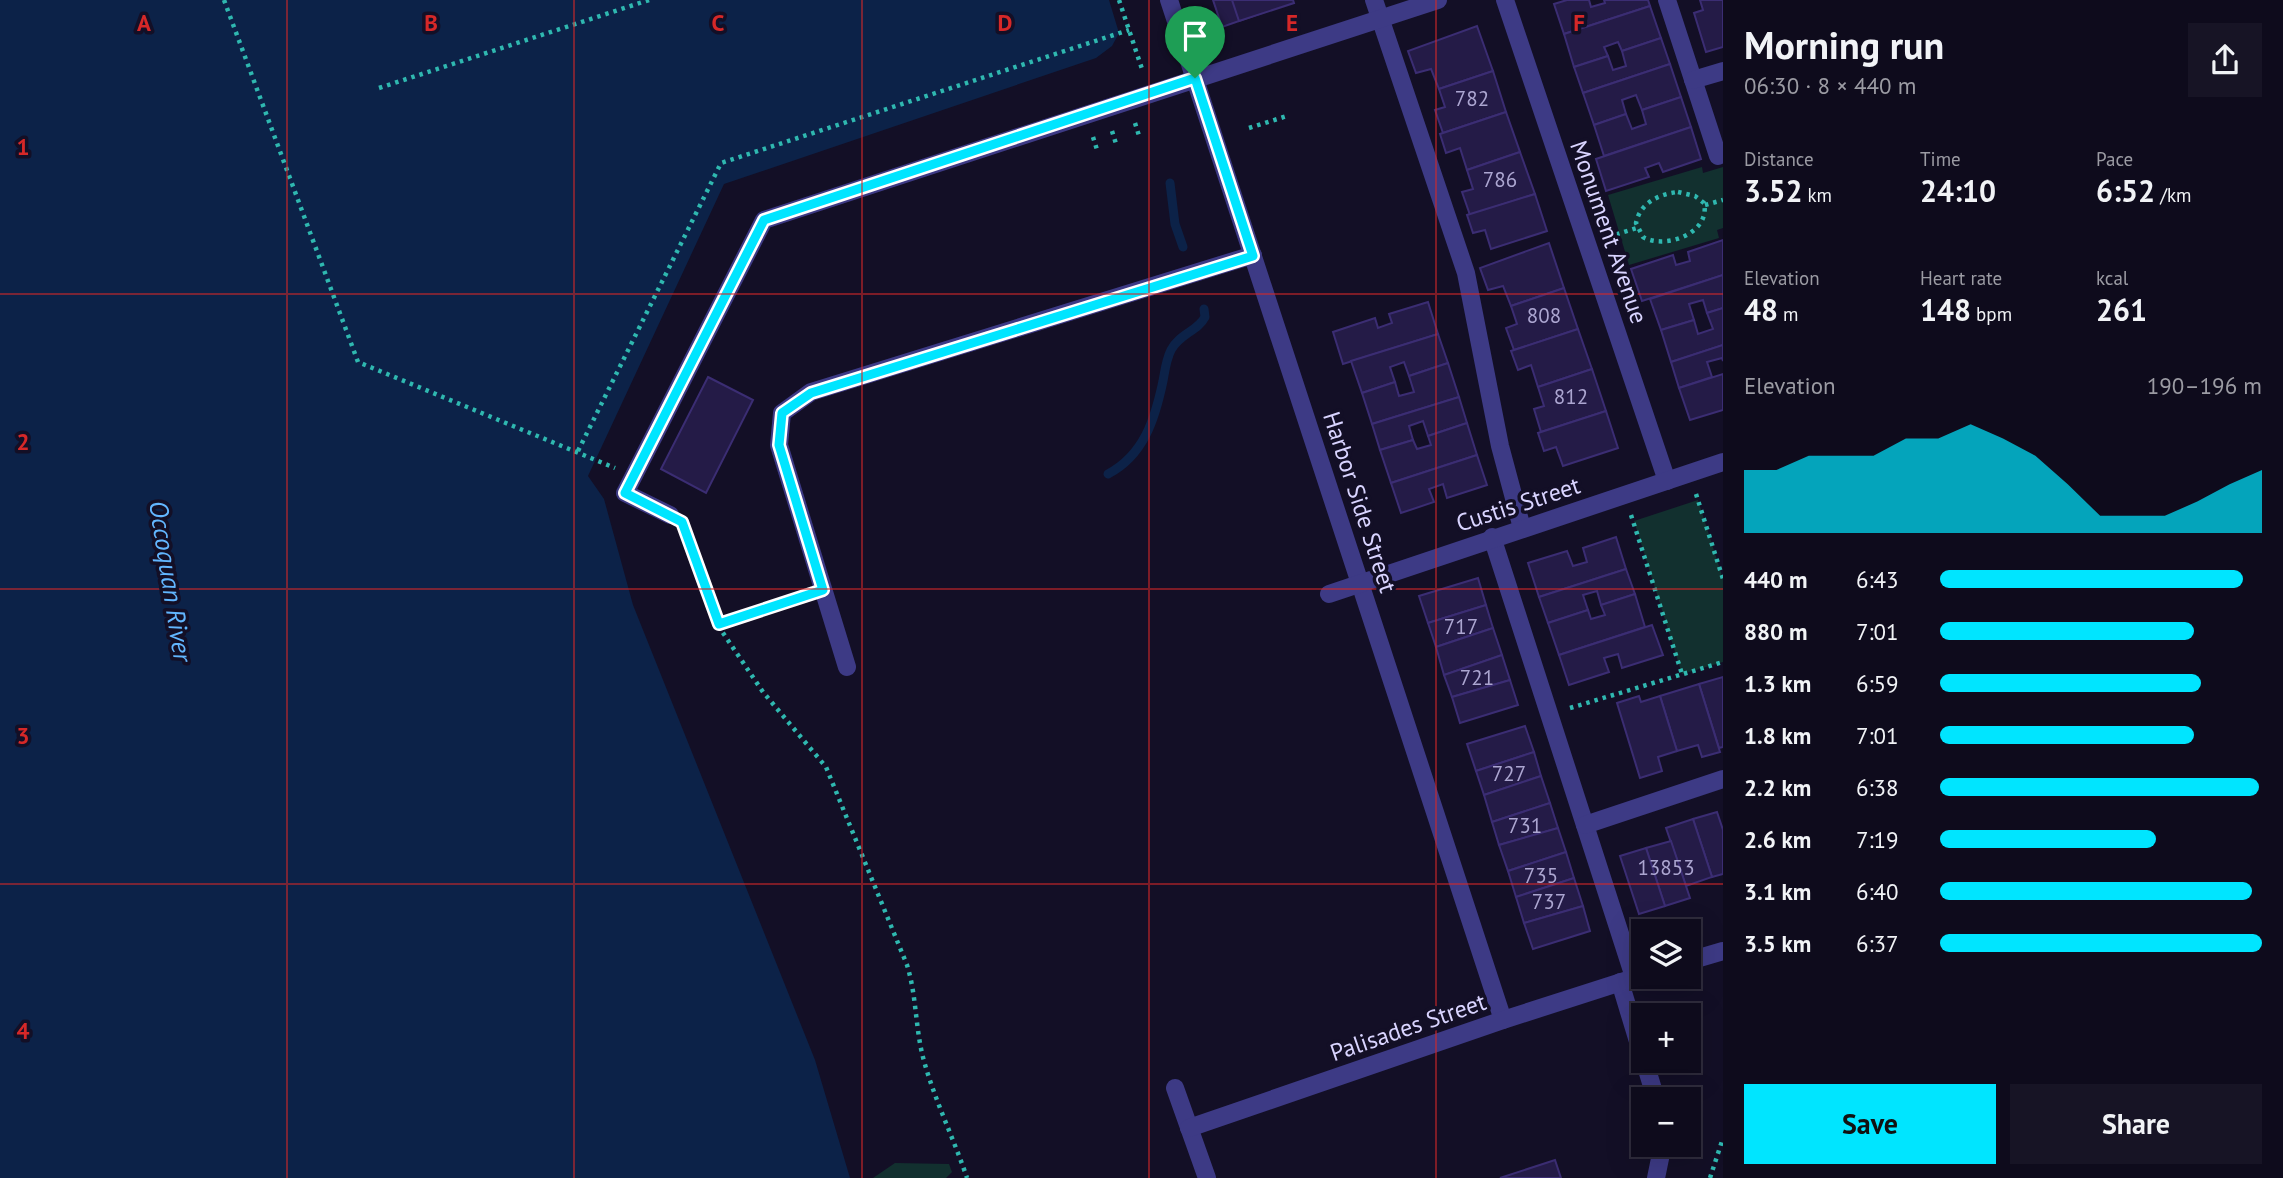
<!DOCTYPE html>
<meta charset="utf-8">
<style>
:root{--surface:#0e0b1c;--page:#171425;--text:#f1f3f6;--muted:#9b9ba3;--line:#2e2b3b;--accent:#00e5ff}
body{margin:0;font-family:"PT Sans",sans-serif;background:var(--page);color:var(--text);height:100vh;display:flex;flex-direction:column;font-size:26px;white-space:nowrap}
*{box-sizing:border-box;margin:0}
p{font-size:23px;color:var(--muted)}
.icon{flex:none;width:38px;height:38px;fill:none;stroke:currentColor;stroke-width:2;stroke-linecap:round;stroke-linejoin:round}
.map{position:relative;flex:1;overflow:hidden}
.panel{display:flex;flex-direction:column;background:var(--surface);width:560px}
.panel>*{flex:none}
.buttons{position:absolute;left:1631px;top:919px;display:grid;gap:14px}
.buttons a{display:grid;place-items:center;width:70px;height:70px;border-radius:0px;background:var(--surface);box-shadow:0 7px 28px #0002,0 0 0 2px var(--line);font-size:35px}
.pin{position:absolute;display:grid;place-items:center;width:60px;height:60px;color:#fff;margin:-72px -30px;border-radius:50% 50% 50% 0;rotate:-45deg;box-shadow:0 0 7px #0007}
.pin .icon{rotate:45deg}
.round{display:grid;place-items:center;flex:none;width:74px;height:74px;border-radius:0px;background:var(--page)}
.summary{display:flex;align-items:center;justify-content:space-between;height:119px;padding:0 21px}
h1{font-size:38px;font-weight:700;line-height:52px}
.figures{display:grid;grid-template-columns:repeat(3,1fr);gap:10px;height:119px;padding:7px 21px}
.figures div{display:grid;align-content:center}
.figures b{font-size:30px;font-weight:700}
.figures small{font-size:19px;font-weight:400}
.figures p{font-size:19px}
.chart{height:196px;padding:14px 21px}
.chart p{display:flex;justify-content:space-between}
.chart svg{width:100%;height:126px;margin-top:7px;fill:var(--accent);opacity:.7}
.button{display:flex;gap:14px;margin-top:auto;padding:14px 21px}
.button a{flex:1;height:80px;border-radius:0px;background:var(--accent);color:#111;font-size:28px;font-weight:700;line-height:80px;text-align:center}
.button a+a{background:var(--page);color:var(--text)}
ul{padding:0 21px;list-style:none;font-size:23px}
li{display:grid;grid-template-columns:112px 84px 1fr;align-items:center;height:52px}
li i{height:18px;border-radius:9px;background:var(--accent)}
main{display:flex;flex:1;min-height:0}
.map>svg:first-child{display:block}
.green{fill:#12302f}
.water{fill:#0c2248}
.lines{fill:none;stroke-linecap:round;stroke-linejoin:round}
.stream{stroke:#0c2248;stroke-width:9}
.building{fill:#241b47;stroke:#3b2d73;stroke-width:2}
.path{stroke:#2fb8b0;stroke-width:4.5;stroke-dasharray:3.5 5;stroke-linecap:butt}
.minor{stroke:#3d3a85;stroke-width:18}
.route-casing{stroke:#fff;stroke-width:14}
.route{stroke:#00e5ff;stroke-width:9}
.grid{fill:none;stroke:#d62828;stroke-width:2;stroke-opacity:0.55}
.labels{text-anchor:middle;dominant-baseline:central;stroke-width:7;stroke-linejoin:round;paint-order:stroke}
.number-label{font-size:21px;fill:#aca6d1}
.street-label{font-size:24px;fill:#d9d4ff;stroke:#130f26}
.water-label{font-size:26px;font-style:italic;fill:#62b6ff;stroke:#130f26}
.grid-label{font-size:23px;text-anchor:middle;font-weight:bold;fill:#d62828;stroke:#130f26;stroke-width:7;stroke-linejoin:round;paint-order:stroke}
</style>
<main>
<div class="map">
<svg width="1723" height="1178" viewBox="0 0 1723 1178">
<rect width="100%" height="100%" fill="#130f26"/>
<g class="green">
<polygon points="1702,167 1703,173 1723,167 1723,228 1717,230 1719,238 1629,265 1608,195"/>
<polygon points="1698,500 1723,579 1723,662 1682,674 1634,521"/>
<polygon points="895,1163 949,1164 952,1172 946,1178 873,1178"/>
</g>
<polygon class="water" points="0,0 1109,0 1119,33 1112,46 1096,58 724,184 588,476 604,499 633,605 815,1060 850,1178 0,1178"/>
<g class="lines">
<g class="stream">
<polyline points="1170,183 1175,224 1183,247"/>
<path d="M1108,474C1144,455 1155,419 1163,381C1165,370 1166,360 1171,350C1179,334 1198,331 1205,317L1204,309"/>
</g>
</g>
<g class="building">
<polygon points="1213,0 1261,0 1265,12 1222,27"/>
<polygon points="1232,0 1293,0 1294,3 1239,21"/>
<polygon points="1567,0 1589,0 1591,7 1605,3 1604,0 1648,0 1650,6 1564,34 1554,4"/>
<polygon points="1700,0 1723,0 1723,47 1706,52 1694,13 1703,10"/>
<polygon points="1650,6 1661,38 1622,51 1618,42 1604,47 1608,56 1574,67 1564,34"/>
<polygon points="1477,26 1493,71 1439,89 1431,69 1416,73 1408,51"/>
<polygon points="1661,38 1670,64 1583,93 1574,67 1608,56 1613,70 1626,66 1622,51"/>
<polygon points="1670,64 1681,97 1642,110 1636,95 1622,100 1626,114 1594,125 1583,93"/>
<polygon points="1493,71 1506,112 1443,133 1435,110 1445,107 1439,89"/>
<polygon points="1681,97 1691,127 1604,156 1594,125 1626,114 1632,129 1646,124 1642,110"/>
<polygon points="1506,112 1520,152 1467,170 1460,148 1446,153 1440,134"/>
<polygon points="1691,127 1701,159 1663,172 1659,163 1645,168 1649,177 1606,191 1596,159"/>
<polygon points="1520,152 1535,194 1470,215 1462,192 1473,189 1467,170"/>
<polygon points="1535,194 1547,231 1491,249 1485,230 1473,233 1467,215"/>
<polygon points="1723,240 1723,275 1642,301 1631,269 1673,255 1676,265 1690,261 1688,252"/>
<polygon points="1549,243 1564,288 1511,306 1503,286 1488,290 1480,268"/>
<polygon points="1723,275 1723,308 1707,313 1703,300 1689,304 1694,320 1661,330 1650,299"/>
<polygon points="1564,288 1578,329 1514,350 1506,328 1517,324 1511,306"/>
<polygon points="1428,302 1438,334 1343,364 1333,332 1375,318 1378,328 1392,323 1389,314"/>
<polygon points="1723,308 1723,345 1671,362 1661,330 1694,320 1698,334 1713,329 1707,313"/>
<polygon points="1578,329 1592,369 1538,387 1531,365 1518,370 1511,351"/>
<polygon points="1438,334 1448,363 1409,376 1404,362 1390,367 1395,382 1362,393 1351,361"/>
<polygon points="1723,345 1723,361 1722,358 1707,362 1712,377 1679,388 1671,362"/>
<polygon points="1448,363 1459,397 1372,424 1362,393 1395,382 1399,396 1414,392 1409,376"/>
<polygon points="1592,369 1606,411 1541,432 1534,409 1544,406 1538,387"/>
<polygon points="1723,374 1723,410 1690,420 1679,388"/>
<polygon points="708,377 753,400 706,493 661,469"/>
<polygon points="1459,397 1467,423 1428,436 1423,421 1409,426 1413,440 1380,450 1372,424"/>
<polygon points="1606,411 1618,448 1563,466 1556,447 1544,451 1538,433"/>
<polygon points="1467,423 1477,455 1391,483 1380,450 1413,440 1417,449 1431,445 1428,436"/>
<polygon points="1477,455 1487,485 1447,498 1443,484 1429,489 1434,502 1401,513 1391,483"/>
<polygon points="1616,537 1626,569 1539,597 1528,563 1567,551 1573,566 1587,562 1583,548"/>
<polygon points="1626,569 1635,594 1601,605 1597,591 1583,595 1588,610 1548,623 1539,597"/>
<polygon points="1478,578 1486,605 1428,623 1419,596"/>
<polygon points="1635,594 1645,627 1559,655 1548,623 1588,610 1591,619 1605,615 1601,605"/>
<polygon points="1486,605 1493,628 1436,647 1428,623"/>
<polygon points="1652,625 1663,655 1622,668 1618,654 1604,658 1609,672 1569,685 1559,655"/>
<polygon points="1493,628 1502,655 1444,675 1436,647"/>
<polygon points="1502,655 1510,680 1452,697 1444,675"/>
<polygon points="1723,677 1723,747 1719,748 1699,684"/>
<polygon points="1510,680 1518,705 1460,723 1452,697"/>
<polygon points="1699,684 1720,752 1702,757 1698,745 1677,751 1660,696"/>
<polygon points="1639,696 1641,702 1660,696 1677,751 1658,757 1662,771 1640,778 1617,703"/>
<polygon points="1525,726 1534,752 1476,771 1467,744"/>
<polygon points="1534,752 1541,776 1484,795 1476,771"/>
<polygon points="1541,776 1550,803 1492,822 1484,795"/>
<polygon points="1550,803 1558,828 1499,845 1492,822"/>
<polygon points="1717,812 1723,830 1723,874 1712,877 1693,819"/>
<polygon points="1693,819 1712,877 1686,886 1666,828"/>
<polygon points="1558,828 1566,852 1508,871 1499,845"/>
<polygon points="1671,841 1690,898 1665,906 1646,848"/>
<polygon points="1646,848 1665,906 1639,914 1620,856"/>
<polygon points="1566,852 1574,878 1516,897 1508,871"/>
<polygon points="1574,878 1583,906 1524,923 1516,897"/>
<polygon points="1583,906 1590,931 1533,949 1524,923"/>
<polygon points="1555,1160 1561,1178 1500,1178"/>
</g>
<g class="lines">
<g class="path">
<polyline points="224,0 358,362 615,468"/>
<polyline points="1119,0 1143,72"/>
<polyline points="379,88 649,0"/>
<polyline points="1135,123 1140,139"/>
<polyline points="1249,128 1287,116"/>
<polyline points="1112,131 1117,147"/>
<polyline points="1093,137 1098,153"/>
<path d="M1678,192L1695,196L1704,203C1711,233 1665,250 1643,237L1636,223C1640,203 1659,194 1678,192Z"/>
<polyline points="1705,205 1723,200"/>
<polyline points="1608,237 1637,228"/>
<polyline points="578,451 721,163 1129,30"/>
<polyline points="1696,494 1723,579"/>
<polyline points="1631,515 1682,674"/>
<path d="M685,529L721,630L763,692L826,767L907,965C917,997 915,1029 924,1061C935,1101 954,1139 967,1178"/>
<polyline points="719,624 803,597"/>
<polyline points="1570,708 1723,662"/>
<polyline points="1710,1178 1723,1138"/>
</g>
<g class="minor">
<polyline points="1169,0 1503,1020"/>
<polyline points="1374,0 1466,273 1500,446 1522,528"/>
<polyline points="1505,0 1667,481"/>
<polyline points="1667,0 1718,156"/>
<polyline points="1693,80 1723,71"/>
<polyline points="670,515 625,493 764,220 1438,0"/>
<polyline points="1492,537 1634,977"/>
<polyline points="1329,594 1723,462"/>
<polyline points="847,667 779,445 782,413 811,392 1253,255"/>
<polyline points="1585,825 1723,779"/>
<polyline points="1689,961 1723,951"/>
<polyline points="1620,982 1643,1058"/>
<polyline points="1644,1060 1656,1099"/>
<polyline points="1175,1088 1207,1178"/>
<polyline points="1189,1128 1503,1020 1643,975"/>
<polyline points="1656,1178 1663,1144"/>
</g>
</g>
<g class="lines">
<g class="route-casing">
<polygon id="route" points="1195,78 1253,256 811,393 782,413 779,445 823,590 719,624 682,522 625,493 764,220"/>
</g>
<use href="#route" class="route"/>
</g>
<path class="grid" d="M287,0V1178M574,0V1178M862,0V1178M1149,0V1178M1436,0V1178M0,294H1723M0,589H1723M0,884H1723"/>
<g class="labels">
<g class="number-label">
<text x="1472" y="98">782</text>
<text x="1500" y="179">786</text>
<text x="1544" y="315">808</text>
<text x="1571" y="396">812</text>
<text x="1461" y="626">717</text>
<text x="1477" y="677">721</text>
<text x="1509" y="773">727</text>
<text x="1525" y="825">731</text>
<text x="1666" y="867">13853</text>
<text x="1541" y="875">735</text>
<text x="1549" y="901">737</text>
</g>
<g class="street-label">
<text transform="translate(1609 232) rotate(71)">Monument Avenue</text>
<text transform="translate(1360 502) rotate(72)">Harbor Side Street</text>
<text transform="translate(1518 504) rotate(-18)">Custis Street</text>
<text transform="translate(1408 1027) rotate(-19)">Palisades Street</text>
</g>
<g class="water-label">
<text transform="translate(171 581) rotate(81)">Occoquan River</text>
</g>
</g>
<g class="grid-label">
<text x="144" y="31">A</text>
<text x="431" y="31">B</text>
<text x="718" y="31">C</text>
<text x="1005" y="31">D</text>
<text x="1292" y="31">E</text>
<text x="1579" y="31">F</text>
<text x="23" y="155">1</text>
<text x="23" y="450">2</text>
<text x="23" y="744">3</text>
<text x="23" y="1039">4</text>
</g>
</svg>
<div class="buttons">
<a><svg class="icon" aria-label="layers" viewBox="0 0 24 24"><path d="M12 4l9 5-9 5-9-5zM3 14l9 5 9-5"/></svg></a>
<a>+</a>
<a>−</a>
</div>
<div class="pin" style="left:1195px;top:78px;background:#1e9e55"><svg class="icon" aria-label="arrive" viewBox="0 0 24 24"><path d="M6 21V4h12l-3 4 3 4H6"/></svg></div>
</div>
<section class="panel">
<div class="summary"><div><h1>Morning run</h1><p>06:30 · 8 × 440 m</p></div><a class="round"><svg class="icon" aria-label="share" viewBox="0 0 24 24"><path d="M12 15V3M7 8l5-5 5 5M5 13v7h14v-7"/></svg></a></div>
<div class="figures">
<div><p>Distance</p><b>3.52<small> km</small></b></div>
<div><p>Time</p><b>24:10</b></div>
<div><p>Pace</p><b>6:52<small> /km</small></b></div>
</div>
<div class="figures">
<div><p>Elevation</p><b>48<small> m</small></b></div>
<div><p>Heart rate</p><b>148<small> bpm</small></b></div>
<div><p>kcal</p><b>261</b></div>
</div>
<div class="chart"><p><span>Elevation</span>190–196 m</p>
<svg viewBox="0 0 160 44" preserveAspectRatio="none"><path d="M0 44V22L10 22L20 17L30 17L40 17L50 11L60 11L70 6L80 11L90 17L100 27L110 38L120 38L130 38L140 33L150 27L160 22V44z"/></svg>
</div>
<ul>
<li><b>440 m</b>6:43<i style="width:94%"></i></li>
<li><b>880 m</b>7:01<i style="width:79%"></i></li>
<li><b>1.3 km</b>6:59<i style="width:81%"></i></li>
<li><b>1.8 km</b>7:01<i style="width:79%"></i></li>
<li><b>2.2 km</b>6:38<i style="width:99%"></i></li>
<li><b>2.6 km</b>7:19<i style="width:67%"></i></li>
<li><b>3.1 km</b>6:40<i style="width:97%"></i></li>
<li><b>3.5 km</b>6:37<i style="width:100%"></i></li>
</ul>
<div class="button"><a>Save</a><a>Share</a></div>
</section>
</main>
